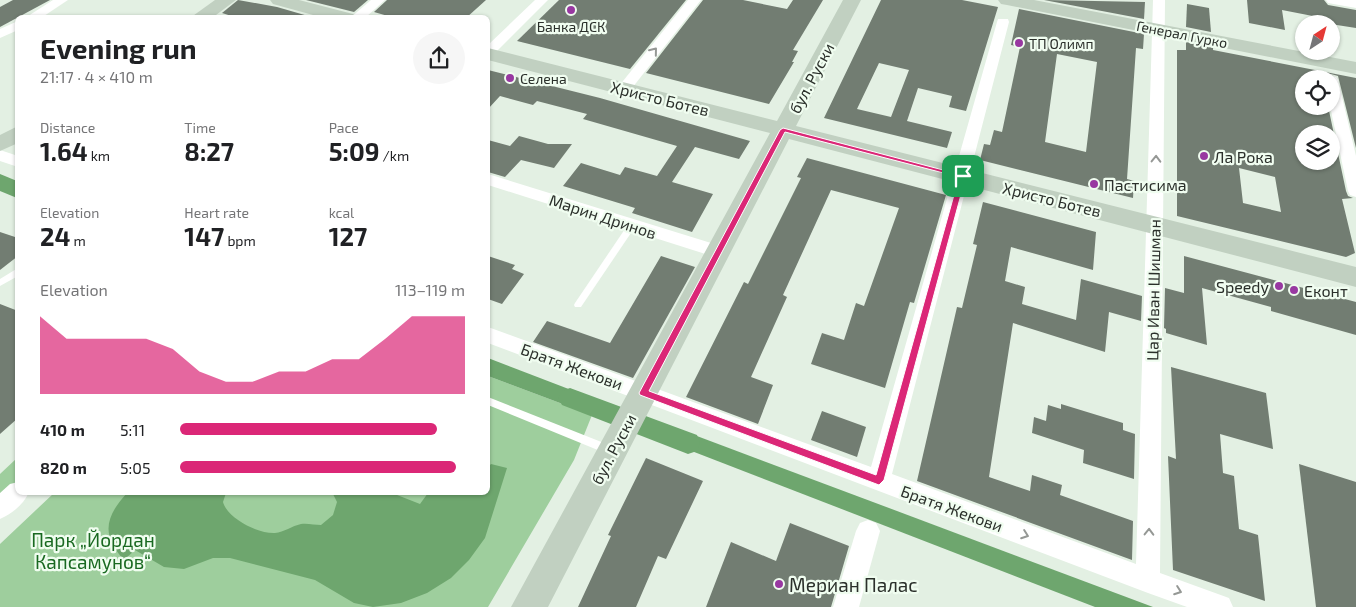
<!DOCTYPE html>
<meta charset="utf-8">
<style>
:root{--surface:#fff;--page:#f6f6f6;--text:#202124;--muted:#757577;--accent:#db2777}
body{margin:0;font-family:"Exo 2",sans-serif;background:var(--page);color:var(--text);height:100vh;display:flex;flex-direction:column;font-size:19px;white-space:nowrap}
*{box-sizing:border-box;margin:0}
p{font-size:16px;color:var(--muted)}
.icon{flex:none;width:28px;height:28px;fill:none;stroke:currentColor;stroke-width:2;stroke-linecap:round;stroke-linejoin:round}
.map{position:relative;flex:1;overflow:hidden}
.panel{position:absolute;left:15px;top:15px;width:475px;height:480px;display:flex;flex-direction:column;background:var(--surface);border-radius:8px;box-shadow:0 1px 4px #0004}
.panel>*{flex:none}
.needle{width:32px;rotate:36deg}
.buttons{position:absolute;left:1295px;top:15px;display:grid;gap:10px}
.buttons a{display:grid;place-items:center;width:45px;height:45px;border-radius:50%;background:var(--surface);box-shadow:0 1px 4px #0004;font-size:25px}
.pin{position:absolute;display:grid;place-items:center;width:42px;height:42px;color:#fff;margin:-21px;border-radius:10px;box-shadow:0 2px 8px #0006}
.round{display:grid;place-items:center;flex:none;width:52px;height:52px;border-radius:26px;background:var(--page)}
.headline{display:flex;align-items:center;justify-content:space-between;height:85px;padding:0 25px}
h1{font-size:28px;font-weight:700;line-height:38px}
.stats{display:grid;grid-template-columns:repeat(3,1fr);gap:8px;height:85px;padding:5px 25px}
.stats div{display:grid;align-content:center}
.stats b{font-size:25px;font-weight:700}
.stats small{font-size:14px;font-weight:400}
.stats p{font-size:14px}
.chart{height:140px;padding:10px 25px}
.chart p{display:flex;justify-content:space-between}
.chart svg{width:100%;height:90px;margin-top:5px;fill:var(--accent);opacity:.7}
ul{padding:0 25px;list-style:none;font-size:16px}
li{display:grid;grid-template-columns:80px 60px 1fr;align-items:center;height:38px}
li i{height:12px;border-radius:6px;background:var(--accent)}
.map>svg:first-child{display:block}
.green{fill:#9ece9d}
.water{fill:#6ea66e}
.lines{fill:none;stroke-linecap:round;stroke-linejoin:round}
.canal{fill:#6ea66e;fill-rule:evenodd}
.building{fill:#727d72;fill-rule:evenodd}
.lane{fill:#fff;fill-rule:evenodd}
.street{fill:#fff;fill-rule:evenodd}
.secondary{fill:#c1d0c1;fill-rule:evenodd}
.oneway{stroke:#959895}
.route{fill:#db2777;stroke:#fff;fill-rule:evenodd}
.poi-dot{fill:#9838a1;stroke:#f0fdf0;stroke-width:2}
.labels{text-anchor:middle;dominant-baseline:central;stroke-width:4.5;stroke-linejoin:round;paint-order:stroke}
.far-poi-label{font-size:14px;fill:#2b302b;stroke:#f0fdf0;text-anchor:start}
.far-street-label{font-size:14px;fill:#2b302b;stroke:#f0fdf0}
.street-label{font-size:16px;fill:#2b302b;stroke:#f0fdf0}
.poi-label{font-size:16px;fill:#2b302b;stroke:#f0fdf0;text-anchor:start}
.near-park-label{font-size:19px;fill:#196921;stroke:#f0fdf0}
.near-poi-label{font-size:19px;fill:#2b302b;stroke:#f0fdf0;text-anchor:start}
</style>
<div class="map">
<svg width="1356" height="607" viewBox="0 0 1356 607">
<rect width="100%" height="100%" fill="#e3f0e3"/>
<g class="green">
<polygon points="488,376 592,415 574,460 488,607 0,607 0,544 54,493 488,492"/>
<polygon points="17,458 17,484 0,501 0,474"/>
</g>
<g class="water">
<polygon points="0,174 17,181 17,198 0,191"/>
<polygon points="488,358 600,401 592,415 488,376"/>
<polygon points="665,424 1153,607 1095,607 658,438"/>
<path d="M491,464L507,468L485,538L469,560L451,578L427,593L401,603L373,607L354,603L315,580L230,558H213L184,569L164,567L135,550L124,560C101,535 105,517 127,493H226L223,502C227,518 258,534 275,533C284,532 292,526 301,524C307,523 315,525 321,525L333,515L337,502L333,494L329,493H392L420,504L428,493L488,492V467Z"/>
</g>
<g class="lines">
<polygon class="canal" points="570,388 697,435 700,443 697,451 688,454 562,405 558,398 562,391"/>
</g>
<g class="building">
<polygon points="13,0 50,0 0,27 0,7"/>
<polygon points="238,0 277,7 315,18 238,18 222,13"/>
<polygon points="306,0 368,0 354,12"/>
<polygon points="387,0 486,0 466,18 395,18 374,12"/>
<polygon points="559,0 686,0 630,69 517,41"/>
<polygon points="703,0 743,0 787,9 793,0 823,0 793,50 798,51 792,62 794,62 769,104 646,73"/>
<path d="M881,0H962L998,7L966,111L949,107L952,96L918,88L907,121L952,132L947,148L824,118ZM879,63L909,70L891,117L857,109Z"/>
<polygon points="1044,0 1145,2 1144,19"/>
<polygon points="1247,0 1324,0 1328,5 1356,10 1356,28 1324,23 1323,18 1282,10 1285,30 1249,23"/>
<polygon points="1187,4 1209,8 1211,32 1186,27"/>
<path d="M1019,9L1144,34L1143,49L1136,48L1127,179L1134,181L1133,198L980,160L984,144L990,145L994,130L1002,132L1020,47L1011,45ZM1057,54L1097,62L1086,152L1045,142Z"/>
<path d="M1186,42L1213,48V50L1356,78V148L1338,76L1331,74L1323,79H1304V106H1328L1346,191L1348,196L1353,198L1342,199L1355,253L1346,257L1177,216V50H1186ZM1304,134H1331V161H1304ZM1239,168L1275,177L1281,212L1243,203Z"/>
<polygon points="488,70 600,98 750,141 739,159 695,147 672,182 713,194 692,232 632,213 635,208 563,186 581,163 620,175 625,167 657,176 677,146 583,119 587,114 537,101 533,105 500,96 488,109"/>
<polygon points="519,136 548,144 572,144 554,168 521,160 505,177 488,172 488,140 510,146"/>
<polygon points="807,158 946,195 914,303 910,302 885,388 811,364 822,333 844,340 856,303 864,306 899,208 831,190 783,295 787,297 751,377 773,385 758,424 686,397 744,282 748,284 801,178 797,177"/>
<polygon points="983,202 1096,232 1093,270 1011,247 1005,281 1025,287 1022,304 1076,320 1081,279 1142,296 1141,321 1109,312 1105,352 1013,323 989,477 1030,491 1032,475 1062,485 1060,495 1133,521 1132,560 917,481 957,307 962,308 977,245 973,244"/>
<polygon points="0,232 18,238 18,256 0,270"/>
<polygon points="488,256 515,265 512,269 524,274 502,304 488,299"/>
<polygon points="661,256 695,267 633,378 533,342 547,321 610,343"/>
<polygon points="1184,256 1356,302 1356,335 1271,311 1271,307 1202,288 1207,345 1166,333 1166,329 1164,328 1165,288 1184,293"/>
<polygon points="0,304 18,311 18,418 0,434"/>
<polygon points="1171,367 1266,393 1273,449 1220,434 1223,473 1234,476 1239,529 1258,535 1265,601 1173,570 1168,456 1176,459"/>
<polygon points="1061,404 1123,423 1123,430 1135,434 1134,479 1083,463 1084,450 1032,433 1034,417 1046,421 1048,405 1061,409"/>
<polygon points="822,411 866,427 857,457 811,440"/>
<polygon points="646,458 703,481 684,521 666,559 658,556 636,607 578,607 611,536 608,535"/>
<polygon points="1299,464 1356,482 1356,607 1316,607"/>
<polygon points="790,523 849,546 831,607 706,607 731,542 776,561"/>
</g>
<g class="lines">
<g class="lane">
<polygon points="632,222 635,223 636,225 635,227 581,307 575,307 574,305 575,303 629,223"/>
<polygon points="18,268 18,276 0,286 0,279"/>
<polygon points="488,397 614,447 615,450 614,453 610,455 488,405"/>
</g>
<g class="street">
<polygon points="53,0 68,0 41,18 25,18"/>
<polygon points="371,0 385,0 365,18 350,18"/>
<polygon points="535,0 548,0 493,55 488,56 488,45"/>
<polygon points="688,0 701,0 629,92 619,92 617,89 619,86"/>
<polygon points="1153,0 1165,0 1160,573 1229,598 1233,607 1187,607 1148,593 488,343 488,327 871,467 997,22 998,19 1008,19 1009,22 892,474 1136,564"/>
<polygon points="1326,0 1356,0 1356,8 1328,3"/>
<polygon points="18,21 18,30 0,38 0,29"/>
<polygon points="1331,76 1336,77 1338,80 1356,156 1356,197 1350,195 1348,191 1330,106 1331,106 1331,79 1325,79"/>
<polygon points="0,150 18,156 18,167 0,161"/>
<polygon points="488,174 724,247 727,252 724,257 718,258 488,185"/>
<path d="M18,482V492H29C24,504 12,514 0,519V493L10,484Z"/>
<polygon points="868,520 876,523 880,531 859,607 833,607 856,531 860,523"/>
</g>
<g class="secondary">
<polygon points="215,0 236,0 212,18 190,18"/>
<polygon points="270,0 299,0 353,14 356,18 324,18 273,4"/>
<polygon points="843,0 861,0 796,126 1356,267 1356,287 789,139 548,607 511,607 770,133 488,60 488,48 777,121"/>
<polygon points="998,0 1034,0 1356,62 1356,74 1007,5 1001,4"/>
<polygon points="18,126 18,143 0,151 0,135"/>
</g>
</g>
<defs><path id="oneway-chevron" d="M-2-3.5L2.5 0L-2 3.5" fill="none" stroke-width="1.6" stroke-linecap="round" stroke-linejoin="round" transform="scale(1.25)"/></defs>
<g class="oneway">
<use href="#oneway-chevron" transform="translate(654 51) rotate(-51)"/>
<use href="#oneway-chevron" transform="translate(1156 159) rotate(-89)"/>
<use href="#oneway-chevron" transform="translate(1149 532) rotate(-89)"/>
<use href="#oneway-chevron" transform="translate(1025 535) rotate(20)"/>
<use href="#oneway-chevron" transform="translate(1178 591) rotate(20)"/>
</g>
<path class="route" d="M783,128L966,176L884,480L879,485L640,395L639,393L780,130ZM785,132L959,177L876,475L649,391Z"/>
<g class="poi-dot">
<circle cx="571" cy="10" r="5"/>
<circle cx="1019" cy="43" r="5"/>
<circle cx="510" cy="78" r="5"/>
<circle cx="1204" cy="156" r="5"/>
<circle cx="1094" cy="184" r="5"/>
<circle cx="1279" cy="286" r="5"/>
<circle cx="1294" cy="290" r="5"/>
<circle cx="779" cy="584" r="5"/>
</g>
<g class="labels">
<g class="far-poi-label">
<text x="571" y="26" text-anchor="middle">Банка ДСК</text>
<text x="1029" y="43">ТП Олимп</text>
<text x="520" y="78">Селена</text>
</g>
<g class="far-street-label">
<text transform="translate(1182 34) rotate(11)">Генерал Гурко</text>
</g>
<g class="street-label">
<text transform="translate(811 78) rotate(-62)">бул. Руски</text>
<text transform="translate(660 98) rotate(14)">Христо Ботев</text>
<text transform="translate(1052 199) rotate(14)">Христо Ботев</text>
<text transform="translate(603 216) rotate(18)">Марин Дринов</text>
<text transform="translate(1153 290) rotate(-89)">Цар Иван Шишман</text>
<text transform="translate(572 366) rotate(20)">Братя Жекови</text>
<text transform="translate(613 449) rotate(-62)">бул. Руски</text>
<text transform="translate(952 508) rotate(20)">Братя Жекови</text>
</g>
<g class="poi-label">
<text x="1214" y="156">Ла Рока</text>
<text x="1104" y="184">Пастисима</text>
<text x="1269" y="286" text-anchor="end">Speedy</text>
<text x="1304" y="290">Еконт</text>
</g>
<g class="near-park-label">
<text x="93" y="539">Парк „Йордан<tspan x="93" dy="22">Капсамунов“</tspan></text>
</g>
<g class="near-poi-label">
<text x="789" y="584">Мериан Палас</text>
</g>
</g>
</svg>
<div class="buttons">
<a><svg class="needle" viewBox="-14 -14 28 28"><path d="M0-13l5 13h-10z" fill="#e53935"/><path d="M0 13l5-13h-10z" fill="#757577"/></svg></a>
<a><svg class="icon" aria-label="locate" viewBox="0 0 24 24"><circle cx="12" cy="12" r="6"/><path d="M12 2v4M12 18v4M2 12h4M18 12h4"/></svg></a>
<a><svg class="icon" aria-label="layers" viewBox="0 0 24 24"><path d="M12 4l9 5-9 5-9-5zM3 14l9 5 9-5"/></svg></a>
</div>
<div class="pin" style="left:963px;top:176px;background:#1e9e55"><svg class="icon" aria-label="arrive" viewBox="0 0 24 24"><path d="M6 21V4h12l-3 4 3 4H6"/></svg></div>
<section class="panel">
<div class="headline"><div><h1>Evening run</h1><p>21:17 · 4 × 410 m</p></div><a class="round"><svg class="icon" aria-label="share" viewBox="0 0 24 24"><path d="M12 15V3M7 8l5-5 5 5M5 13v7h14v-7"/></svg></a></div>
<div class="stats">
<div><p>Distance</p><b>1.64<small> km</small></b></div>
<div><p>Time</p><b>8:27</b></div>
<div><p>Pace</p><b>5:09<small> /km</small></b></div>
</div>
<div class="stats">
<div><p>Elevation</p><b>24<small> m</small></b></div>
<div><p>Heart rate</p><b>147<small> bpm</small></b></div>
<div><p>kcal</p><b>127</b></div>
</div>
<div class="chart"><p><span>Elevation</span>113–119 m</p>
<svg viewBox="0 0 160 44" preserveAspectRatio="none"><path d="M0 44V6L10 17L20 17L30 17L40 17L50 22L60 33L70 38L80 38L90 33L100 33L110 27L120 27L130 17L140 6L150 6L160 6V44z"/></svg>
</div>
<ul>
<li><b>410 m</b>5:11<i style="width:90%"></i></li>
<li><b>820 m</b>5:05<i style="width:97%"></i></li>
</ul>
</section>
</div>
